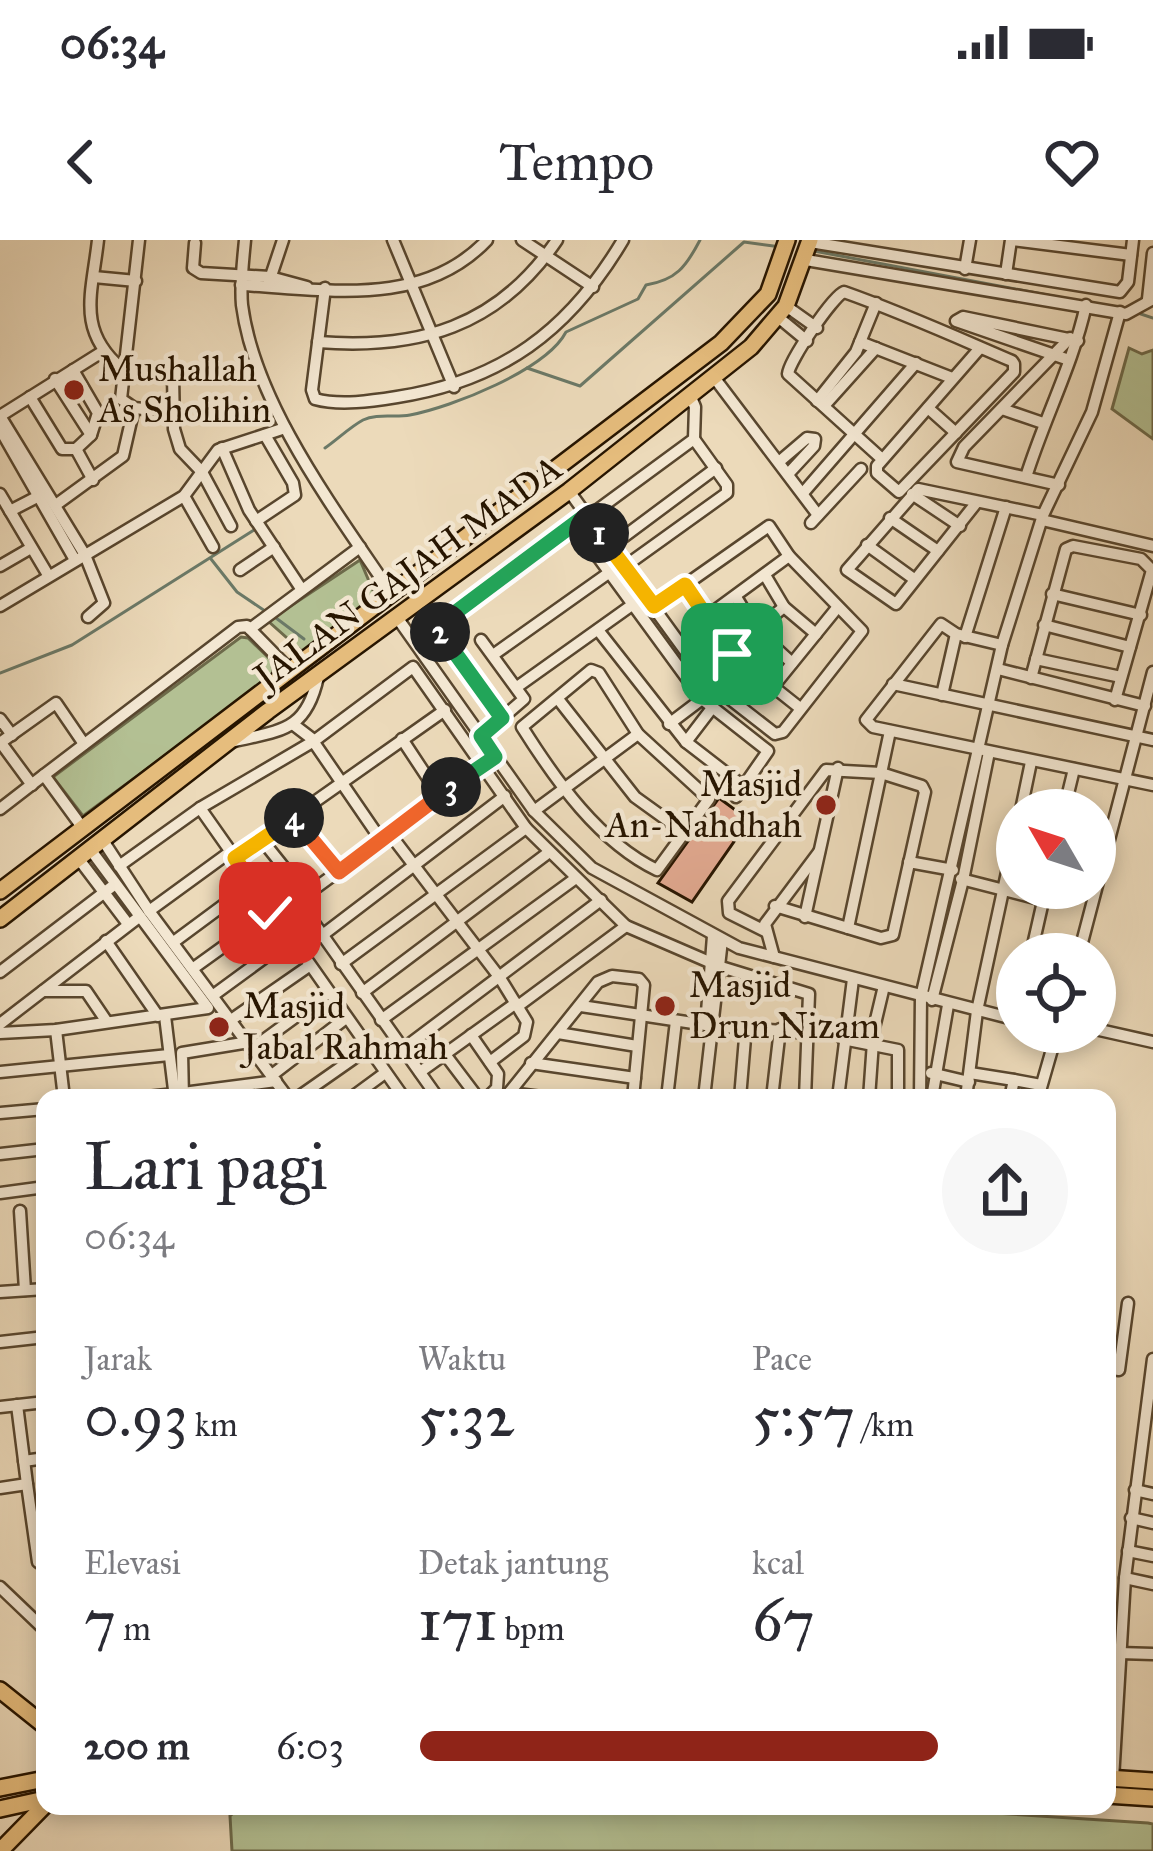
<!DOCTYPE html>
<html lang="id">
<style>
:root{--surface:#fff;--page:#f7f7f7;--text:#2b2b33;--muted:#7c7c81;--accent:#8f2418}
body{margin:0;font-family:"IM FELL Great Primer",serif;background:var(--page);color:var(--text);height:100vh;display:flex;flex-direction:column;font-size:45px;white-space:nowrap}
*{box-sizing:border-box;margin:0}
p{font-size:39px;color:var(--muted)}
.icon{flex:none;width:66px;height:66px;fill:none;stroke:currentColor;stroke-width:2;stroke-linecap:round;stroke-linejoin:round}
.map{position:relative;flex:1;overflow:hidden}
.details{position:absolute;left:36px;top:849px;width:1080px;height:726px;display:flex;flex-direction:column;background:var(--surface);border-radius:24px;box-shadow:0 6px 18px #0003}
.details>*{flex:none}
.needle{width:78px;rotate:309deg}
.buttons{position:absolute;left:996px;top:549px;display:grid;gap:24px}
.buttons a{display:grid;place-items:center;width:120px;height:120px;border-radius:50%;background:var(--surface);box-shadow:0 6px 18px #0003;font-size:60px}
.pin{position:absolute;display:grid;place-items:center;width:102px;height:102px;color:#fff;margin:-51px;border-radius:24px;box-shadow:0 6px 18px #0006}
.km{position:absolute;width:60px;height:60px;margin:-30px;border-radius:50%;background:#222;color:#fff;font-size:33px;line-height:60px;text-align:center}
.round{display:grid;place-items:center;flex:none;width:126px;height:126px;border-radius:63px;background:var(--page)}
.summary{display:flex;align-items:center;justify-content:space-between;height:204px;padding:0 48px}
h1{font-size:66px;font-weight:600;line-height:90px}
.metrics{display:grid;grid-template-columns:repeat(3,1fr);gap:18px;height:204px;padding:12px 48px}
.metrics div{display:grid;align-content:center}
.metrics b{font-size:60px;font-weight:600}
.metrics small{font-size:33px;font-weight:400}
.metrics p{font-size:33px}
ul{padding:0 48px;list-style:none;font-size:39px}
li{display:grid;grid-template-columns:192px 144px 1fr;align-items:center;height:90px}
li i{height:30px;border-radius:15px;background:var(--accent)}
.status{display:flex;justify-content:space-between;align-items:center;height:84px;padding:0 60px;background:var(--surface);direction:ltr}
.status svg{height:33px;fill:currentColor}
header{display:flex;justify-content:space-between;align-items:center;height:156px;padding:0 48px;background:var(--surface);font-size:54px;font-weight:600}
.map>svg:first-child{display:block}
.green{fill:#b3c093;stroke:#6d6a4a;stroke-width:3}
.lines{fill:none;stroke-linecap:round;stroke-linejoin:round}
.stream{stroke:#6b7967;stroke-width:3}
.building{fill:#e4ab93;stroke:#271500;stroke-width:3}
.minor-casing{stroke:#58462e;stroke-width:15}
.highway-casing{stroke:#271500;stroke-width:20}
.minor{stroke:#f3e7d2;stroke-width:10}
.highway{stroke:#e6bd7d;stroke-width:15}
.split-1-casing{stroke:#fff;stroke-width:24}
.split-2-casing{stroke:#fff;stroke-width:24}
.split-3-casing{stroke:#fff;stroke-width:24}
.split-4-casing{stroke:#fff;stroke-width:24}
.split-5-casing{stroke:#fff;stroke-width:24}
.split-1{stroke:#f5b400;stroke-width:15}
.split-2{stroke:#22a559;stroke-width:15}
.split-3{stroke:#22a559;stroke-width:15}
.split-4{stroke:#f0652b;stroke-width:15}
.split-5{stroke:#f5b400;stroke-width:15}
.poi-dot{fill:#8f2418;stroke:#f3e7d2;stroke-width:4.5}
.labels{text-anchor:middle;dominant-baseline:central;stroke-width:9;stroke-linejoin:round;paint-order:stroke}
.poi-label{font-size:36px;fill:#271500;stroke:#f3e7d2;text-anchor:start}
.street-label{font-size:36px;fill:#271500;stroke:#f3e7d2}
</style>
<div class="status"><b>06:34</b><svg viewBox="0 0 49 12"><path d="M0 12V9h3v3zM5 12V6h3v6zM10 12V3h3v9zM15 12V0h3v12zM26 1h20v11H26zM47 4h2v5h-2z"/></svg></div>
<header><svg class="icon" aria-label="back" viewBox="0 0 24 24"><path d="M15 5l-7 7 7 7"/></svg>Tempo<svg class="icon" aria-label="heart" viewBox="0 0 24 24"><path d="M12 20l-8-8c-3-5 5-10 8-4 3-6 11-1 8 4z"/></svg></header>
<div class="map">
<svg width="1153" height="1611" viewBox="0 0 1153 1611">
<rect width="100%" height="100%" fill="#ecdaba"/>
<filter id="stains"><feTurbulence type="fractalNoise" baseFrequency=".00167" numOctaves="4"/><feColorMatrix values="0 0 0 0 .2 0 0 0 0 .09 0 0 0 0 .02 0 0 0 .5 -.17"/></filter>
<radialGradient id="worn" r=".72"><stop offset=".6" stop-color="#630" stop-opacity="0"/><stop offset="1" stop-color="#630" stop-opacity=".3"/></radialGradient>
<g class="green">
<polygon points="1129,108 1142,114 1153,110 1153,199 1112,169"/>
<polygon points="360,320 377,360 304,413 268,381"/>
<polygon points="241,397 248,398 272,421 273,436 83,576 53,537"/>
<polygon points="241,1566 887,1566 1148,1583 1153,1584 1153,1611 232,1611 230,1576"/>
</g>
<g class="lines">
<g class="stream">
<polyline points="814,11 1058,57"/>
<polyline points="1138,73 1153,78"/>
<polyline points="527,128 580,146 744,2 781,7"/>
<path d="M325,208C338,199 350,187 363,180C377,173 395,178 410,175C452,167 546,130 566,92L638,59L646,45C676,40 686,27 700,0"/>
<polyline points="211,319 237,352 268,373"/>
<polyline points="276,378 304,399"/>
<polyline points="0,433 72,405 254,290"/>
</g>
</g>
<polygon class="building" points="719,558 749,580 692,662 658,643"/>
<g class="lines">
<g class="minor-casing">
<g id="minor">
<path d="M98,0C92,54 76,90 122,129"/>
<polyline points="139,0 121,159 134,168 173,172"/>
<path d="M245,0C243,22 240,44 242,65C255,165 336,271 391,353"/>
<polyline points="393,0 454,147"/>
<polyline points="522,0 593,47"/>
<polyline points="1012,0 1131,15"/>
<polyline points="810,2 1120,52 1128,42 1133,0"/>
<polyline points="195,3 193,28 201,33 270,37 307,47"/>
<polyline points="806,20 1126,74 1153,59"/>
<polyline points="965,29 970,0"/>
<polyline points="1006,34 1011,0"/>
<polyline points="94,37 136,41"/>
<polyline points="269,42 283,0"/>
<path d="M241,45C325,49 422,69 487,0"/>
<path d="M325,48L312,150L315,159C340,166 372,161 397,157C501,141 569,91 623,0"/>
<polyline points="1148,59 1153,13"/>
<polyline points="786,66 817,88"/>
<polyline points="778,77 807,101"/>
<path d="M318,102C418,110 498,87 557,0"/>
<polyline points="860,102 952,138"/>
<polyline points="1069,120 956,81 963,77 1078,101"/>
<polyline points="173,135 174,189 180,209 202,232 231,286"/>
<polyline points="713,136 818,275"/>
<polyline points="55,139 91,195"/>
<polyline points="30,157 62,209 76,209 91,195 98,173 73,130"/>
<polyline points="817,161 856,112 876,63"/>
<polyline points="824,166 876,108"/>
<polyline points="928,168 956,193"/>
<polyline points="1002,169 1043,183"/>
<polyline points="0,176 85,315 104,363 88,377"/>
<polyline points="0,176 102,112"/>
<polyline points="0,189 75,320"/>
<polyline points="222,208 249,270 300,347"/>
<polyline points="76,209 93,240"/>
<path d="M882,219L788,134C789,121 833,56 844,52C901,72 956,97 1012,121L1014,124V132L899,252L877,233V226L980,108"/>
<polyline points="780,221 807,198 815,199 814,206 789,233"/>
<path d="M1026,237C1044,179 1073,124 1086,65"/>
<polyline points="1059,245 957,222 964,207 1070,98"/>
<polyline points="569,251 707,441 775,494 783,492 862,391 789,316 769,286 685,345"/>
<polyline points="803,253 916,123"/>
<polyline points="0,254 48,335"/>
<polyline points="912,254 960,286"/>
<polyline points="184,256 213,307"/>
<polyline points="977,262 896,364 847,330 918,249 1043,275"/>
<polyline points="57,264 123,216 134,168"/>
<polyline points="10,271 39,256"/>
<polyline points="890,278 938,311"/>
<polyline points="1042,280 1153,306"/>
<polyline points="256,281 295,255 293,243 265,195"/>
<polyline points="811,283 861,229"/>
<polyline points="574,284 702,459 768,511 736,557"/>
<polyline points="867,305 914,339"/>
<polyline points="610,307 716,228"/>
<polyline points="0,326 31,308"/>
<polyline points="624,327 727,253 727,245 694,199"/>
<polyline points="240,330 274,307"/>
<polyline points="765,335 784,367 816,394"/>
<polyline points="1052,354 1141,375"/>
<polyline points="736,357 756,390 792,423"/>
<polyline points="0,366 184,256 218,210 285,188"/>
<polyline points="654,366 685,345 732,414 800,468"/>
<polyline points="396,376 534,571 592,628 739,708 1017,780"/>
<polyline points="706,377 789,316"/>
<polyline points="1044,385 1130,407"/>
<polyline points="250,389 360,307"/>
<polyline points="598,390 686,502 743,546"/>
<polyline points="756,390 784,367"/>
<polyline points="965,397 1006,267"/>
<polyline points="481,400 524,459 502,478 442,397 441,385 694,199 695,167 690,155"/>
<polyline points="1002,405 956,394 941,384 866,480 873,487 1153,545"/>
<polyline points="493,415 610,332"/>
<polyline points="1036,419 1121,437"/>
<polyline points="998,429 1145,466"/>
<path d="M591,430L599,433L638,494L709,559L657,630C599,602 556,541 522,487Z"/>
<polyline points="1031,438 1066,309 1073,306 1141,319 1152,330 1115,460"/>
<polyline points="893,444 1153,500"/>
<polyline points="517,447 632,365"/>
<polyline points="772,448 837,368"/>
<polyline points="942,455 956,394"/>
<polyline points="558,459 635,557 685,593"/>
<polyline points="0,479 12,495"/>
<polyline points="669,484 702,459"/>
<polyline points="294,485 311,498 381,600"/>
<polyline points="402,499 439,555"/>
<path d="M235,501C282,490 306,491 318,437"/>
<polyline points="686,502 712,468"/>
<polyline points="0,503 56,463 84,504"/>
<polyline points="1,503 32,545"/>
<polyline points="200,568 404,858"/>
<polyline points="0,569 44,535"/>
<polyline points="1021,570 1031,522"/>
<polyline points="1064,570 1074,529"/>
<polyline points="534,571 638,494"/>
<polyline points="295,577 339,632"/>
<polyline points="82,587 44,535 238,387 247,386 290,430"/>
<polyline points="390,594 500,738 527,782 524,796 490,822"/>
<polyline points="102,599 149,671 288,858"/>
<polyline points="262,600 306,655"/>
<polyline points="78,618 128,684"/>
<polyline points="235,618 445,470"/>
<polyline points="909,622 953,630"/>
<polyline points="119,626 200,568 314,501 413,427 526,588 626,686 721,727 809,754 805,858"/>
<polyline points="961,639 1043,660"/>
<polyline points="149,671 230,612"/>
<polyline points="805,677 838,528"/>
<polyline points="848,688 890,491"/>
<polyline points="765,691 729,673 728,661 826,530 881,533 922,546 925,552 893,695 881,698 775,666"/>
<polyline points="320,697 505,556"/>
<polyline points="106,701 158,776"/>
<polyline points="175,701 252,644"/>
<polyline points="1031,714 1046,648"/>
<polyline points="1079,714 1153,432"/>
<polyline points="774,717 765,684 819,612"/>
<polyline points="341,724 526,588"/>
<polyline points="195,727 270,673"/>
<polyline points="0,732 114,645"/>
<polyline points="43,751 86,751 107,782"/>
<polyline points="362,753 548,613"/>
<polyline points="215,754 290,699"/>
<polyline points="932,760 963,640 989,512"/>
<polyline points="518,766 626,686"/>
<polyline points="581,766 713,786 811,793"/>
<polyline points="165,776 175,858"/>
<polyline points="231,780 309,726"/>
<polyline points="381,780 576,638"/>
<polyline points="0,784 139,677"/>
<polyline points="706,785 713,696"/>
<polyline points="1095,789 1153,802"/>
<polyline points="56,790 64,858"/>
<polyline points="0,793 56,790 208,768 90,609"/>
<polyline points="558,793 637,806"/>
<polyline points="471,795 498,834 497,848 487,858"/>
<polyline points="843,799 898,810 898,858"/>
<polyline points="253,808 328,753"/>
<polyline points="403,809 601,660"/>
<polyline points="444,813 478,858"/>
<polyline points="531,823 635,838"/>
<polyline points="0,832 169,815"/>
<polyline points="420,832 516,763"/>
<polyline points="931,833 969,842"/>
<polyline points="970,833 1014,840"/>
<polyline points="272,835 346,778"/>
<polyline points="183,853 276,841"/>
<polyline points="509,853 550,858"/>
<polyline points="138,858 175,854"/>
<polyline points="183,858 182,813 249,802"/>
<polyline points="297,858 367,809"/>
<polyline points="351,858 385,833"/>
<polyline points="438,858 302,666 306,655 486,523"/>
<polyline points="505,858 598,742 612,736 639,739 644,745 633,858"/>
<polyline points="667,858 676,781"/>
<polyline points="704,858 722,700"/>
<polyline points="740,858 746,786"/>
<polyline points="772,858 780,789"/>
<polyline points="838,858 853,739"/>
<polyline points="869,858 874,788 884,746"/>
<polyline points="920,858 921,757 1002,405 1043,275 1092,172 1120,72"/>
<polyline points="932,858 948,765"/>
<polyline points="966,858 977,771 1017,586"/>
<polyline points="1010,858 1014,840 1041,845"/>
<polyline points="1038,858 1057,792"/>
<polyline points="0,873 45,869"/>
<polyline points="0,914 45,909"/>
<polyline points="0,953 45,947"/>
<polyline points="20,971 25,1050"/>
<polyline points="0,1052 45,1049"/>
<polyline points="0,1102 45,1097"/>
<polyline points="1107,1128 1119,1130 1128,1063"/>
<polyline points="0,1167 45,1162"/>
<polyline points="24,1221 45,1218"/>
<polyline points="27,1244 38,1322 45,1327"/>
<polyline points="0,1248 27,1244 17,1165"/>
<polyline points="1135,1250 1153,1254"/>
<polyline points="1131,1278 1153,1283"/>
<polyline points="1128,1311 1153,1316"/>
<polyline points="1125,1338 1153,1344"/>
<polyline points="0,1347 45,1390"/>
<polyline points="1119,1413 1153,1414"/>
<polyline points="1113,1539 1125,1338 1153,1119"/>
</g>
</g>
<g class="highway-casing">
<g id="highway">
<polyline points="0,651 721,103 768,54 787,0"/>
<polyline points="0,679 268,471 569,251 751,107 786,66 810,0"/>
<polyline points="0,1450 45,1486"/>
<polyline points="1107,1538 1153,1541"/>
<polyline points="0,1548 45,1539"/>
<polyline points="1107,1555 1153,1558"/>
<polyline points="0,1569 45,1559"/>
<polyline points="0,1611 45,1565"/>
</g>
</g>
<use href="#minor" class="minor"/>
<use href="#highway" class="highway"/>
</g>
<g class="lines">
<g class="split-1-casing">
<polyline id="split-1" points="599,293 654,366 685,345 732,414"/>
</g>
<g class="split-2-casing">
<polyline id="split-2" points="440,392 444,381 586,275 599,293"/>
</g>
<g class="split-3-casing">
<polyline id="split-3" points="440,392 502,478 481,496 495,517 451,547"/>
</g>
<g class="split-4-casing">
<polyline id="split-4" points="294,578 339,632 451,547"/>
</g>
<g class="split-5-casing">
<polyline id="split-5" points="270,673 235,618 294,578"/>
</g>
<use href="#split-1" class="split-1"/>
<use href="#split-2" class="split-2"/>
<use href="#split-3" class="split-3"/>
<use href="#split-4" class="split-4"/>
<use href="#split-5" class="split-5"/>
</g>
<g class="poi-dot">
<circle cx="74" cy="150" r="12"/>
<circle cx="826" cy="565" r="12"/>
<circle cx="665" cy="766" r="12"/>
<circle cx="219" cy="787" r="12"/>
</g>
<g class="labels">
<g class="poi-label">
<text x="98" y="129">Mushallah<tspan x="98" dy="41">As Sholihin</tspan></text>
<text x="802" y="544" text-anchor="end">Masjid<tspan x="802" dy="41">An-Nahdhah</tspan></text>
<text x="689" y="745">Masjid<tspan x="689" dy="41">Drun Nizam</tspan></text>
<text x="243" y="766">Masjid<tspan x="243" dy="41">Jabal Rahmah</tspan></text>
</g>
<g class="street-label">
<text transform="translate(408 332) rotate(-36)">JALAN GAJAH MADA</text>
</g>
</g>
<rect width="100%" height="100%" filter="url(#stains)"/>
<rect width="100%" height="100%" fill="url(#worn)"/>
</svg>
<div class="buttons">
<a><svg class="needle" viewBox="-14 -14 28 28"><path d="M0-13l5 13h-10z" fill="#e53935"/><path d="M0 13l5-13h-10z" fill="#7c7c81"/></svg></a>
<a><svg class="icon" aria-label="locate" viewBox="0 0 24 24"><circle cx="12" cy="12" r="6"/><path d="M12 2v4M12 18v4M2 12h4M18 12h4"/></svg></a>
</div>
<div class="pin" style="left:732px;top:414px;background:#1e9e55"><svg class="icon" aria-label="arrive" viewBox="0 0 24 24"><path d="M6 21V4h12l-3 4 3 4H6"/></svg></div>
<div class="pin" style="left:270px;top:673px;background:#d93025"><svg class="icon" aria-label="check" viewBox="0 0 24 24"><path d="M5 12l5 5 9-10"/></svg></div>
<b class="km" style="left:599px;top:293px">1</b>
<b class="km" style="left:440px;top:392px">2</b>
<b class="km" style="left:451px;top:547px">3</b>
<b class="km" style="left:294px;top:578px">4</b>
<section class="details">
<div class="summary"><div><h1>Lari pagi</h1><p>06:34</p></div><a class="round"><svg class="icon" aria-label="share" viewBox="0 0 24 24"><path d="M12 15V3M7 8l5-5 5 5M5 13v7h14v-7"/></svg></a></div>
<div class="metrics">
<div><p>Jarak</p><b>0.93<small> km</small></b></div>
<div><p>Waktu</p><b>5:32</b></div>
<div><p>Pace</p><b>5:57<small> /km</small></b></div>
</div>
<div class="metrics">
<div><p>Elevasi</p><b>7<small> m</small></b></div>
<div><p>Detak jantung</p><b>171<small> bpm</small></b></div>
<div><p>kcal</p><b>67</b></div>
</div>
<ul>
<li><b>200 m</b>6:03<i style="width:80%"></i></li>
</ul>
</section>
</div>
